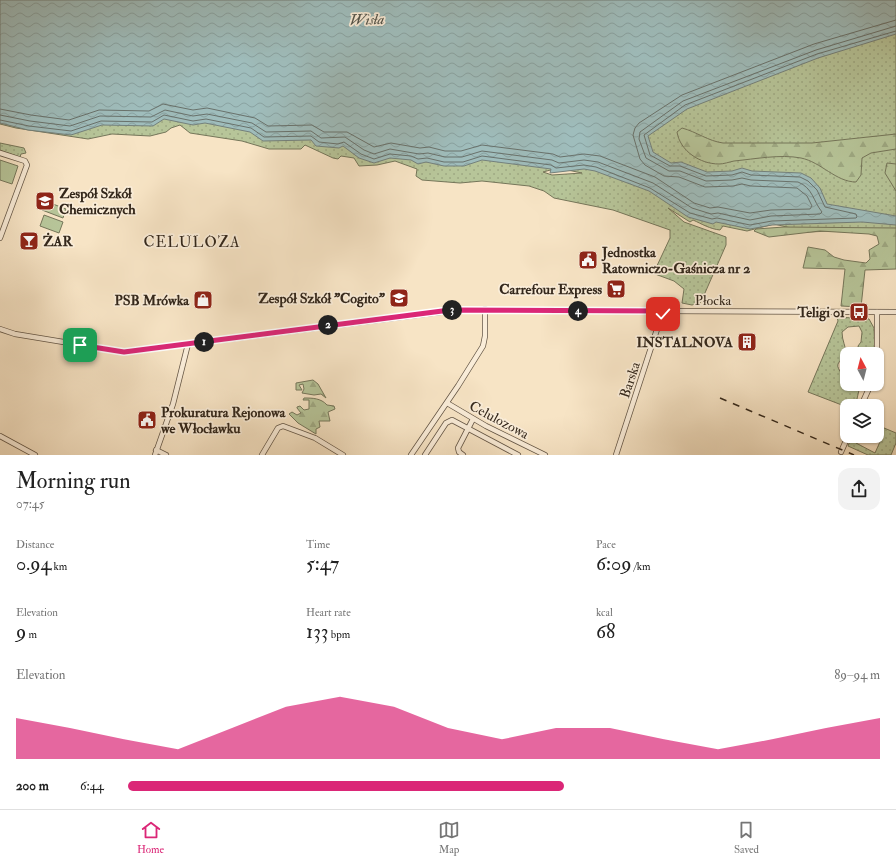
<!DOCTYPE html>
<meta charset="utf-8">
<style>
:root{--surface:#fff;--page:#f2f2f2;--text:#222;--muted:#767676;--line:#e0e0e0;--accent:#db2777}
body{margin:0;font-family:"IM FELL Double Pica",serif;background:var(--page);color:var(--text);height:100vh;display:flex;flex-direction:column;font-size:15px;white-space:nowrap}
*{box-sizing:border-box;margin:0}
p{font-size:13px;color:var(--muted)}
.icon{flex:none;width:22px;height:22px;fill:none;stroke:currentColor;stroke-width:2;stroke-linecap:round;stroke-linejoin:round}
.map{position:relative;height:455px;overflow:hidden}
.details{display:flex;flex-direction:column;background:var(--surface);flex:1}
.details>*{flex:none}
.needle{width:26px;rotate:353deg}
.controls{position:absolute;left:840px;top:347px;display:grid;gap:8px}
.controls a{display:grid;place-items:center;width:44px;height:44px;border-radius:8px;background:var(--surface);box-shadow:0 1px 3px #0004;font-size:20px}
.pin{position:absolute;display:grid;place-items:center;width:34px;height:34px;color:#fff;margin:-17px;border-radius:8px;box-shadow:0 2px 6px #0006}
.km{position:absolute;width:20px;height:20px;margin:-10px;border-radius:50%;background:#222;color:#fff;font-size:11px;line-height:20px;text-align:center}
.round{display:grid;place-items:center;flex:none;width:42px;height:42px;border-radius:12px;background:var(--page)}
.head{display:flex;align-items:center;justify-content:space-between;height:68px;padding:0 16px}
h1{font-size:22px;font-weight:600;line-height:30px}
.stats{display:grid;grid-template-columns:repeat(3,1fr);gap:6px;height:68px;padding:4px 16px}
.stats div{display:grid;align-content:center}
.stats b{font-size:20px;font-weight:600}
.stats small{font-size:11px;font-weight:400}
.stats p{font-size:11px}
.chart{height:112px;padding:8px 16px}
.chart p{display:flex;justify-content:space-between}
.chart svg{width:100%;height:72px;margin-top:4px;fill:var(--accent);opacity:.7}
ul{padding:0 16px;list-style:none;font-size:13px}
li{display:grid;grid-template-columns:64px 48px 1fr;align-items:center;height:30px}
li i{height:10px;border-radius:5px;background:var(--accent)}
.tabs{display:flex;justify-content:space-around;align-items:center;height:56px;border-top:1px solid var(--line);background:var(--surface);font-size:11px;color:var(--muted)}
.tabs a{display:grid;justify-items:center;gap:2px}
.tabs .active{color:var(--accent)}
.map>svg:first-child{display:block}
.grass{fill:url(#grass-dots);stroke:#75765a;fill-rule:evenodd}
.forest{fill:url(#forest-firs);stroke:#75765a}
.pitch{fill:#b7c599;stroke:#75765a}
.water{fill:url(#water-waves);stroke:#74817c}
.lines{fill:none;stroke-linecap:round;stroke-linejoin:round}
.shore{stroke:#69726c;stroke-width:1}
.minor-casing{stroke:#645646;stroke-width:6}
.minor{stroke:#faedd9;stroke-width:4.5}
.rail{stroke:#33271b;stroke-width:1.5;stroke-dasharray:7 7;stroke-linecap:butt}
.route-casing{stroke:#fff;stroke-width:8}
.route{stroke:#db2777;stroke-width:5}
.labels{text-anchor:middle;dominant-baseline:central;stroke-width:3.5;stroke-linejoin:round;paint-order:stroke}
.poi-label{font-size:14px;font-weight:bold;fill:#33271b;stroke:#faedd9;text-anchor:end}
.street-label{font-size:14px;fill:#33271b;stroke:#faedd9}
.water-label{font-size:15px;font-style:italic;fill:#53544b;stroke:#faedd9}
.neighbourhood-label{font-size:15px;letter-spacing:1px;fill:#33271b;stroke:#faedd9}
</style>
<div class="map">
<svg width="896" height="455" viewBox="0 0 896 455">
<defs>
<pattern id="grass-dots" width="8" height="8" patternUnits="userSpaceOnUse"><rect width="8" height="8" fill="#b7c599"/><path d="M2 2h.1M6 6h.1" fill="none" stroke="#9ea983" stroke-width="1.8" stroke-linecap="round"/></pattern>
<pattern id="forest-firs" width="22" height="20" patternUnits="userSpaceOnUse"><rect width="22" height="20" fill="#b7c599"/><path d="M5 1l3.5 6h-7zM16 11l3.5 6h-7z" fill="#9ea983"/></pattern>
<pattern id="water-waves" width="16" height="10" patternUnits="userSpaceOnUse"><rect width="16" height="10" fill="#9fbdbc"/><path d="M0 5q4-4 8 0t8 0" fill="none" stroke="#89a2a1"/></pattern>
</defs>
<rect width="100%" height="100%" fill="#f7e4c5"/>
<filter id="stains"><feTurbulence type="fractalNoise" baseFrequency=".005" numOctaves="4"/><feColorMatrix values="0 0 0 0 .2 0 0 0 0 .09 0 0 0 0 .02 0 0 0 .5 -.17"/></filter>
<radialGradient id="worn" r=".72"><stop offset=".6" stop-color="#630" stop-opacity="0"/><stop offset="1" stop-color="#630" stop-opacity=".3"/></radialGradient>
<g class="grass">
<path d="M0,0H896V233L832,231L808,232L774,224L747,231L723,226L720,230C710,229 702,224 693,220L690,222L668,208L684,222L726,237V245L701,302L692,305L682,303L684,289L674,281L655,274V270L670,238V230L613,210L554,198L544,191L529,186L482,181L460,183L422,180L416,176L417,169L395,161L377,165L359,166L354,158L341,156L338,159L333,158L305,145L301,149H269L242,141L190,133L180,125L171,128L166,132L150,136L112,134L88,139L16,128L0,124ZM558,168L582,173L552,175L543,172Z"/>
<polygon points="0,143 24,148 26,153 21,154 20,157 0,150"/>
<path d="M837,317L869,319L874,328L875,354H866L864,350L859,351L858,346L861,342L862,332L859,326L848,327L842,332C842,341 846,346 846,354C844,357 839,361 838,364C836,370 847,377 847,384L855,386L859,390L857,399L847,407L808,392L838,321Z"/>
<polygon points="877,425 896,433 896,443 891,455 868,455 848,446 852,436 857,436 856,443 875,453 883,435 877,432"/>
</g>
<g class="forest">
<path d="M682,128C697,132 708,141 723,143H812L896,134V149L871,153L862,158L861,175L856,182C836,182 821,162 801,158C780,154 755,159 734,161C729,162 724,164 719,164C700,164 680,151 677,132Z"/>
<polygon points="887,163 896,164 896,191 885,173"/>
<polygon points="784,227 896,228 896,269 865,270 861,307 841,306 845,269 803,268 808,247 825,250 834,257 844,260 866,263 870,259 869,250 879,244 877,236 869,234 820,231 769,237 754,231 756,229"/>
<polygon points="313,380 318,384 326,398 321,394 314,395 302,393 304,389 303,384 299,385 302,390 296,390 296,383"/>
<path d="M304,398C312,398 321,398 327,405L334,406L335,409L328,412L330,421H319L320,427L316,429V434L298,423L289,414L292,412L297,415L301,413L297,408V407L300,406L304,410L309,409V400H303Z"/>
</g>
<g class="pitch">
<polygon points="0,160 18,166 12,184 0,180"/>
<polygon points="45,201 66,209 63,218 42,210"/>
<polygon points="44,215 63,222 59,233 40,226"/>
</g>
<polygon class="water" points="0,0 896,0 896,34 818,58 687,109 648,136 653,152 671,163 681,162 707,172 732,171 742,168 752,171 801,173 811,178 820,188 827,204 896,216 896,225 862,222 772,225 750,229 716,222 713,224 688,217 649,191 595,171 584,169 550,173 551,169 482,160 464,166 444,166 426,162 418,164 411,160 390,158 374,163 359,158 343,146 339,148 316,146 311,140 263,141 250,132 205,123 193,125 164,119 153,126 102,125 71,135 28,130 0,123"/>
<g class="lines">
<g class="shore">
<polyline points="0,109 31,115 69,120 99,110 149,111 163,104 193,110 207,108 255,118 268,126 312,125 324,132 347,132 374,147 391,143 420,148 429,147 445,151 461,151 482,145 553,154 560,157 584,154 600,156 655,177 694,203 710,208 718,207 750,213 771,210 810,209 812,206 807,196 797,188 751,186 742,184 733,186 705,187 679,177 664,176 645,165 640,159 633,135 635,128 639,123 682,95 814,44 896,20"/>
<path d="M0,115L30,121L70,126L100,116L151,117L165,110L193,116L207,114L252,123L266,132L311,131L321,138L345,137L364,150L374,154L390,149L419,154L428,153L445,157H462L482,151L552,160L559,163L584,160L598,162L653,183L692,208L711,214L718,213L750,220L771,216L820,214L822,212C813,201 813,188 798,182L751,180L742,178L732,180L706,181L680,171H669L646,158L639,139L640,132L683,101L816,50L896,26"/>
<polyline points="0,120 29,126 71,131 101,121 152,122 164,115 193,121 206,119 251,128 264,137 311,136 319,142 338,144 344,142 361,154 374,159 390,154 411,156 418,159 427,158 444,162 463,162 482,156 551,165 556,168 584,165 596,167 650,188 690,213 712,219 717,218 750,225 772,221 856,218 857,217 856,214 825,207 817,190 808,181 800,177 751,175 742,172 732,175 706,176 680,166 670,166 650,155 644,135 685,105 817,54 896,31"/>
</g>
<g class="minor-casing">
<g id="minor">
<polyline points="0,153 25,161 27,165 0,238"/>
<polyline points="877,312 877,360"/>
<polyline points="0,329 15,334 124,352 457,310 896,312"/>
<polyline points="447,403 486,426 545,455"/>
<polyline points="861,406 871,384"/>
<polyline points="0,436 35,455"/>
<polyline points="156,450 166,455"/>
<polyline points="841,452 848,436"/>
<polyline points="155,455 173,404 188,344"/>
<polyline points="262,455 278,428 283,426 315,438 343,455"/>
<polyline points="411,455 458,386 483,346 485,336 485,309"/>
<polyline points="425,455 446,423 452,420 518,455"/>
<polyline points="463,455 459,452 458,448 473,419"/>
<polyline points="616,455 663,311"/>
</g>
</g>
<use href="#minor" class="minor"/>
<polyline class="rail" points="720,398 854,455"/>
</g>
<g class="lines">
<g class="route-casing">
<polyline id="route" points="80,345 124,352 450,310 663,311 663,314"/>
</g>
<use href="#route" class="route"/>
</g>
<defs>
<g id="school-square" transform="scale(1)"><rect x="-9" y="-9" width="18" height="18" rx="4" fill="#8f2418" stroke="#faedd9"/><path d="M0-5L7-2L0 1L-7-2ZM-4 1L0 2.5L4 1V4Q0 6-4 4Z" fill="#fff"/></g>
<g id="bar-square" transform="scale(1)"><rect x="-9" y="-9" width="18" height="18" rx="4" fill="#8f2418" stroke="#faedd9"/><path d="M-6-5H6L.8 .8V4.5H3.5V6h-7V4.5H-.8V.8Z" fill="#fff"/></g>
<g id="civic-square" transform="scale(1)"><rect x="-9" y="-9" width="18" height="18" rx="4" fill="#8f2418" stroke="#faedd9"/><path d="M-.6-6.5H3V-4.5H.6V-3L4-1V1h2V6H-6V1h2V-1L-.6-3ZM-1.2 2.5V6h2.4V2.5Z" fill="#fff"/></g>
<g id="supermarket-square" transform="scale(1)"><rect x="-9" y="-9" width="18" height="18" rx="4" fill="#8f2418" stroke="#faedd9"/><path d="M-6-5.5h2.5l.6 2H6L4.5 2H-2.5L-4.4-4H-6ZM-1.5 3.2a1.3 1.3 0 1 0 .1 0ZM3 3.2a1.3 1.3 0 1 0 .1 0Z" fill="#fff"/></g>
<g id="shop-square" transform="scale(1)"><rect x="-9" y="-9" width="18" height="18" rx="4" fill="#8f2418" stroke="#faedd9"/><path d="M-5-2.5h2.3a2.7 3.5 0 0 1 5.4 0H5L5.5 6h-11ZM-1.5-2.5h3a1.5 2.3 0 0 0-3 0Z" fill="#fff"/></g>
<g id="bus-square" transform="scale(1)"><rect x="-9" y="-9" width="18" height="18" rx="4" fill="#8f2418" stroke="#faedd9"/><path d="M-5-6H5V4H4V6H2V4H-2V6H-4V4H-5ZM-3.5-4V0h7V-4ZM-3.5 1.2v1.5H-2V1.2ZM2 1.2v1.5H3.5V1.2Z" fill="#fff"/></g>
<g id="building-square" transform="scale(1)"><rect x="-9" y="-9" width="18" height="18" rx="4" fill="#8f2418" stroke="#faedd9"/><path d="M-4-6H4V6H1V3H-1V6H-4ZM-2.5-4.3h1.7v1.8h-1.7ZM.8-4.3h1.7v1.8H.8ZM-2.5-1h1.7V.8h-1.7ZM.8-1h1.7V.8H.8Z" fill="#fff"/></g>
</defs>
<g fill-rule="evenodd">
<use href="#school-square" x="45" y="201"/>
<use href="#bar-square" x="29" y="241"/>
<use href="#civic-square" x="588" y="260"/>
<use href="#supermarket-square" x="616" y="289"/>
<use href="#school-square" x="399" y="298"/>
<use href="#shop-square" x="203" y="300"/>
<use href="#bus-square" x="859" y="312"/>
<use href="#building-square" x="747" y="342"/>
<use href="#civic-square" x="147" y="420"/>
</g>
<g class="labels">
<g class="poi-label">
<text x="59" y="193" text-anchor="start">Zespół Szkół<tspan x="59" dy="16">Chemicznych</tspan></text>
<text x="43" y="241" text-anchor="start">ŻAR</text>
<text x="602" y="252" text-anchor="start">Jednostka<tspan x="602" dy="16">Ratowniczo-Gaśnicza nr 2</tspan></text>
<text x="602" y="289">Carrefour Express</text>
<text x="385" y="298">Zespół Szkół "Cogito"</text>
<text x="189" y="300">PSB Mrówka</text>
<text x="845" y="312">Teligi 01</text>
<text x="733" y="342">INSTALNOVA</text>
<text x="161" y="412" text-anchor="start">Prokuratura Rejonowa<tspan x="161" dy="16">we Włocławku</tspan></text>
</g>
<g class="street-label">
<text x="713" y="300">Płocka</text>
<text transform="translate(630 380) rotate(-72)">Barska</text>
<text transform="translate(499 420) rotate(28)">Celulozowa</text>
</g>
<g class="water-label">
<text transform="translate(367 20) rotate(-2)">Wisła</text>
</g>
<g class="neighbourhood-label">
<text x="192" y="242">CELULOZA</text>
</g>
</g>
<rect width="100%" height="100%" filter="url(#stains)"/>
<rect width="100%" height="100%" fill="url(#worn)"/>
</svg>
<div class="controls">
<a><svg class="needle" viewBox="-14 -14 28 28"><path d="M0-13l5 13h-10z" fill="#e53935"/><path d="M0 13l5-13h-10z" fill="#767676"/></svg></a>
<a><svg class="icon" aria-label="layers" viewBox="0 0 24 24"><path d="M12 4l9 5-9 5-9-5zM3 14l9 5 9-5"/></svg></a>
</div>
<div class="pin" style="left:80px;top:345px;background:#1e9e55"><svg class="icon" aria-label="arrive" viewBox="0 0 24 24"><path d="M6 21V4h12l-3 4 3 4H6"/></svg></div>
<div class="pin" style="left:663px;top:314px;background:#d93025"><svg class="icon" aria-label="check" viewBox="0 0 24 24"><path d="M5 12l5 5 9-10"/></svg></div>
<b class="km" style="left:204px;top:342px">1</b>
<b class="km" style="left:328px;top:325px">2</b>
<b class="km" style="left:452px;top:310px">3</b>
<b class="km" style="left:578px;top:311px">4</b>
</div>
<section class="details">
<div class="head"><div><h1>Morning run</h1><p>07:45</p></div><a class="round"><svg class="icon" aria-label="share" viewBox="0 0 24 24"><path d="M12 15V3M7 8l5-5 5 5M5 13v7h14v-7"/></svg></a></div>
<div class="stats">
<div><p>Distance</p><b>0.94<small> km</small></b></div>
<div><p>Time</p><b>5:47</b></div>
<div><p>Pace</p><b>6:09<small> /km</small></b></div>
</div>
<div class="stats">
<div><p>Elevation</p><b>9<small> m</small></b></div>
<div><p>Heart rate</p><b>133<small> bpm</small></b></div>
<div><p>kcal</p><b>68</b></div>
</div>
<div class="chart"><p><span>Elevation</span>89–94 m</p>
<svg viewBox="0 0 160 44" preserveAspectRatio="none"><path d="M0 44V19L10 25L20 32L30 38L40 25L50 12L60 6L70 12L80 25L90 32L100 25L110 25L120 32L130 38L140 32L150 25L160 19V44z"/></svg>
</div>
<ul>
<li><b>200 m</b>6:44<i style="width:58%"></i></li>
</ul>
</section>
<nav class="tabs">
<a class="active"><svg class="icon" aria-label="home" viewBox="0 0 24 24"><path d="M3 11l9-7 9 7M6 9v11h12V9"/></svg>Home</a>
<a><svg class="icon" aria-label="map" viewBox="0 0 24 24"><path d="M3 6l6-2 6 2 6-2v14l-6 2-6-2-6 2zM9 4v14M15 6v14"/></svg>Map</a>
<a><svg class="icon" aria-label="saved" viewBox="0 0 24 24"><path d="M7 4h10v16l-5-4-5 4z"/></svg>Saved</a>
</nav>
